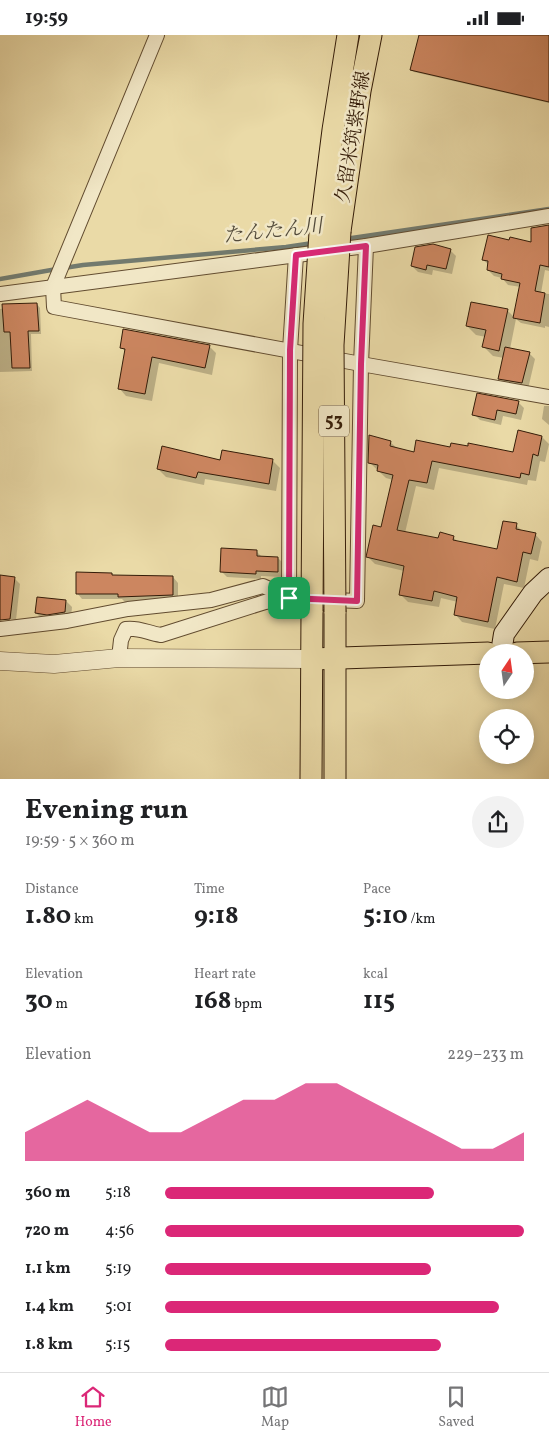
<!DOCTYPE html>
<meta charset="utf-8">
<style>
:root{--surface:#fff;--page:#f2f2f2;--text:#202124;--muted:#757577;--line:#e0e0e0;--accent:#db2777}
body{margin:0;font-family:Vollkorn,"Noto Serif JP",serif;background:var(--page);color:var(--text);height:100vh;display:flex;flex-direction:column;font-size:19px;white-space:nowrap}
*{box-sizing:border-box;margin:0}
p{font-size:16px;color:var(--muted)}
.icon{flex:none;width:28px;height:28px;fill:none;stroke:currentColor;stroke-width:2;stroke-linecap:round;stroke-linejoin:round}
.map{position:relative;height:744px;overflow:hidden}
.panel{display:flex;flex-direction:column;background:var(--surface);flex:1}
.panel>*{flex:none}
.needle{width:32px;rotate:13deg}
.tools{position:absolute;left:479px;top:609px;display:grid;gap:10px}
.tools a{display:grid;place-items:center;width:55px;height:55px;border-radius:50%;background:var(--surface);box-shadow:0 2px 12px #0003;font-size:25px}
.pin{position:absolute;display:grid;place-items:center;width:42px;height:42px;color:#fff;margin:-21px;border-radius:10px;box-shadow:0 2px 8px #0006}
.round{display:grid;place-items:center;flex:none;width:52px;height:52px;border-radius:26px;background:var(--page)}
.head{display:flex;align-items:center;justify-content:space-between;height:85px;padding:0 25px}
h1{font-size:28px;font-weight:700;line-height:38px}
.metrics{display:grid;grid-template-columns:repeat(3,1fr);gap:8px;height:85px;padding:5px 25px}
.metrics div{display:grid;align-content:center}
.metrics b{font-size:25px;font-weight:700}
.metrics small{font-size:14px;font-weight:400}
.metrics p{font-size:14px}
.chart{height:140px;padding:10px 25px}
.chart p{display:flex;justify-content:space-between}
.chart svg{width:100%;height:90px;margin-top:5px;fill:var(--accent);opacity:.7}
ul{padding:0 25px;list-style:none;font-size:16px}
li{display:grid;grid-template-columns:80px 60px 1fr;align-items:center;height:38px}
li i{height:12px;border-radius:6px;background:var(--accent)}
.status{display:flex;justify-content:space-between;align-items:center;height:35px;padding:0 25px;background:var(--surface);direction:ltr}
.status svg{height:14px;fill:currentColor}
.dock{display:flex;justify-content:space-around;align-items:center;height:70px;border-top:1px solid var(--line);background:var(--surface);font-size:14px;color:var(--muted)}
.dock a{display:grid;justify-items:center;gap:2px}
.dock .on{color:var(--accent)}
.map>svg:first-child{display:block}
.shadow{fill:#0003}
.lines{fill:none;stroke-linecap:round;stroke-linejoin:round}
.stream{stroke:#727a6e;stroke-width:4.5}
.building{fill:#cc8660;stroke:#341c08}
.minor-casing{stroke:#624c30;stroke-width:16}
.tertiary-casing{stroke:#624c30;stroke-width:19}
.secondary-casing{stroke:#341c08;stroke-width:22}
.primary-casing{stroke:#341c08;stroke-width:23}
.minor{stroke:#f1e7c6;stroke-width:14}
.tertiary{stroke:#f1e7c6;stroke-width:18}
.secondary{stroke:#f1e7c6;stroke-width:20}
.primary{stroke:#eadaa7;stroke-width:21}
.primary-bridge-casing{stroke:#341c08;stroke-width:23;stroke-linecap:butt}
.primary-bridge{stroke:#eadaa7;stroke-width:21}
.route-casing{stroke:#fff;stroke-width:10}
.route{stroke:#db2777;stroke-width:6}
.labels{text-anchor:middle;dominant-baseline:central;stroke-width:5;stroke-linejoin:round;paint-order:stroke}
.shield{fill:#f1e7c6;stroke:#6d5941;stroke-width:1}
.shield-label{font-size:18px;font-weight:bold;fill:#341c08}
.street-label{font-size:19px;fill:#341c08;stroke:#f1e7c6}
.water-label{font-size:20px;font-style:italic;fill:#534b3b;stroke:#f1e7c6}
</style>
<div class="status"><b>19:59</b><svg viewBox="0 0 49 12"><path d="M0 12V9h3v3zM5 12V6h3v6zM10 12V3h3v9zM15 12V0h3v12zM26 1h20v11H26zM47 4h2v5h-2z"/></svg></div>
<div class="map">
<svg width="549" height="745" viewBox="0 0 549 745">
<rect width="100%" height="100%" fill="#eadaa7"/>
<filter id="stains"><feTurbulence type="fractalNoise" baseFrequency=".004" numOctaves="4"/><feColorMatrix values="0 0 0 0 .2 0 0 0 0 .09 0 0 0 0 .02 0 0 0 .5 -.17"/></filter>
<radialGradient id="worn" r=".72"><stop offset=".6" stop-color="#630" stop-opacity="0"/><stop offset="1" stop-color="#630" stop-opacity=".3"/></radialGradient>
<g class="shadow">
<polygon points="421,0 549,0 549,68 414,37 411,35"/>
<polygon points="549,191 549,236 545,235 541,258 549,259 549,292 545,291 545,293 521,288 516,284 510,314 529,318 535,324 528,354 505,350 500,344 504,323 493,321 484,312 486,302 476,300 467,291 507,275 515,283 521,252 508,250 502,243 494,241 488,235 489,230 483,225 510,207 532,208"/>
<polygon points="450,215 456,221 452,239 433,235 432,240 418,237 412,231"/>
<polygon points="37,269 40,273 41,299 31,299 32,336 0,337 0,274"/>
<polygon points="209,311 216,318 212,340 159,328 152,366 126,361 119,353 126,317 122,313"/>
<polygon points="518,367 524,373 521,385 503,381 501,390 480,385 474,379"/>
<polygon points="544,371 549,371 549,390 542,384"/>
<polygon points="542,402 549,409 545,427 540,426 536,446 528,445 527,450 439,433 434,455 416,451 405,498 439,504 453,502 458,507 498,516 516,490 523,497 535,499 542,507 538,526 530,524 524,553 504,549 495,594 462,587 455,579 458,567 441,563 439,572 408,567 400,559 404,536 375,529 368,522 382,493 393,445 386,443 369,427 390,407 398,414 415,418 451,414 514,419"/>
<polygon points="223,417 273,426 280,433 276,456 205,444 204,450 166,442 158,434 221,426"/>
<polygon points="257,517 262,522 278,523 283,528 282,542 261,541 261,544 227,542 221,536"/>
<polygon points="112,539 114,542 173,542 178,548 178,565 125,567 122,564 82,564 77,558"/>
<polygon points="0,541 14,543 20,549 16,585 0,583"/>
<polygon points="38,563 66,566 72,572 71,583 42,584 36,578"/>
</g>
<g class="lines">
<g class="stream">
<polyline points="345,204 549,174"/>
<polyline points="64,233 83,230 286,212 313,208"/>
<polyline points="0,244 57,234"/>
</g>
</g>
<g class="building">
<polygon points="419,0 549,0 549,67 410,35"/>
<polygon points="549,190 549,232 540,230 535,256 545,258 540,288 513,283 520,248 501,244 502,239 487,235 488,226 482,225 488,200 509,205 510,202 531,207 531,193"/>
<polygon points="433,209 451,214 446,234 427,230 426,235 411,231 415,212"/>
<polygon points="471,267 508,274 499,316 482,312 486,295 466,291"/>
<polygon points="37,268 39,296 28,296 30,333 12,333 10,297 4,297 2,269"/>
<polygon points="123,294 210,310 205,333 152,322 145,359 118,354 125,314 120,313"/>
<polygon points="505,312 530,317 522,348 498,344"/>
<polygon points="477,358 519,366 516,379 497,375 495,385 472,380"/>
<polygon points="518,395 542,401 538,421 533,419 529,440 521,438 520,443 432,426 427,448 409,445 397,495 438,503 440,497 454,501 453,505 497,514 503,486 517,488 516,494 536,498 531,519 523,517 517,547 497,542 488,587 454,580 457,562 434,556 432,566 399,560 404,531 366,522 373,490 381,492 393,440 377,436 378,430 368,428 369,400 391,406 390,411 414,417 416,405 450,412 451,408 468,411 468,408 513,417"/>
<polygon points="162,411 220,425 222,415 273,424 269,449 198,437 196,443 157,434"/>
<polygon points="221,513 257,515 257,521 278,522 278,537 256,536 256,539 220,537"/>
<polygon points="76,537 112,538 112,540 173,541 173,560 118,562 118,559 76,559"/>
<polygon points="0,540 15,542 10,584 0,585"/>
<polygon points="37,562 66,565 65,577 47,580 35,578"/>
</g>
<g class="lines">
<g class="minor-casing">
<g id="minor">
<polyline points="157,0 53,252 54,272 361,329 549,362"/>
<polyline points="0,259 366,211 549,181"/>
<polyline points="0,594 67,586 128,574 211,565 263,551 289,563 290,315 296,220"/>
<path d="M119,623L121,605L126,594C138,592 148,598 161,600L265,567L289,563L357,566L361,329L366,211"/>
</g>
</g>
<g class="tertiary-casing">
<polyline id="tertiary" points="0,626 54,629 119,623 312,624"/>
</g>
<g class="secondary-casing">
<polyline id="secondary" points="501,618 504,599 533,558 549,543"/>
</g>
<g class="primary-casing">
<g id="primary">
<polyline points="340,196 360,56 371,0"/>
<polyline points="320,198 333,95 348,0"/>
<polyline points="335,577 335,745"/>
<polyline points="517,618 549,617"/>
<polyline points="312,624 488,618"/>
<polyline points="311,745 312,576"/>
</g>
</g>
<use href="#minor" class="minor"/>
<use href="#tertiary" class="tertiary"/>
<use href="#secondary" class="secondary"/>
<use href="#primary" class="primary"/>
<g class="primary-bridge-casing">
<g id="primary-bridge">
<polyline points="312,576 314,289 320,198"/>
<polyline points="335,577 333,310 340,196"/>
</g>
</g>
<use href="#primary-bridge" class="primary-bridge"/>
</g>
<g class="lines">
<g class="route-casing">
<polygon id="route" points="366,211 361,329 357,566 289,563 290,315 296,220"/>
</g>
<use href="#route" class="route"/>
</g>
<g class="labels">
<rect class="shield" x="319" y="370.5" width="30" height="31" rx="4"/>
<g class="shield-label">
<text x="334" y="386">53</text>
</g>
<g class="street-label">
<text transform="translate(354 102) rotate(-81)">久留米筑紫野線</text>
</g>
<g class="water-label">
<text transform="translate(273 197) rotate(-6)">たんたん川</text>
</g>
</g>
<rect width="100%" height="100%" filter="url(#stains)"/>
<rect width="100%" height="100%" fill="url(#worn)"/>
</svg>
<div class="tools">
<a><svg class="needle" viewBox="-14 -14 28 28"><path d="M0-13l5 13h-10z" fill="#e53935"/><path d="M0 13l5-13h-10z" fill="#757577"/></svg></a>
<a><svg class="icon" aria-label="locate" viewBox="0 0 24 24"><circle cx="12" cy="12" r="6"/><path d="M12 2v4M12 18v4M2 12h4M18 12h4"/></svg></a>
</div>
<div class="pin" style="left:289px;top:563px;background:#1e9e55"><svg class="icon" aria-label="arrive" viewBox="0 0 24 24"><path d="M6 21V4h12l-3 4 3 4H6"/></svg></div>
</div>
<section class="panel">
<div class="head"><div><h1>Evening run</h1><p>19:59 · 5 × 360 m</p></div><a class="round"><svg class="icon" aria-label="share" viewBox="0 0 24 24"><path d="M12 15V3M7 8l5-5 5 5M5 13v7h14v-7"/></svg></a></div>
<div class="metrics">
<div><p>Distance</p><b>1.80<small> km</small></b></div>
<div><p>Time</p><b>9:18</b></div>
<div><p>Pace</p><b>5:10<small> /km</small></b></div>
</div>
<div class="metrics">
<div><p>Elevation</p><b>30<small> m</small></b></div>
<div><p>Heart rate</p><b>168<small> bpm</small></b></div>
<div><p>kcal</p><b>115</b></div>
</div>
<div class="chart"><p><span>Elevation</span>229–233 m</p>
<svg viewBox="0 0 160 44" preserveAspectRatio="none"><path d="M0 44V30L10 22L20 14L30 22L40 30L50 30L60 22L70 14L80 14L90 6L100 6L110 14L120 22L130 30L140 38L150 38L160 30V44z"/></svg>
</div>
<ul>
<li><b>360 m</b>5:18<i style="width:75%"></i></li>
<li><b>720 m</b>4:56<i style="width:100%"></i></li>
<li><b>1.1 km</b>5:19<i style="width:74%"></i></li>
<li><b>1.4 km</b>5:01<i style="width:93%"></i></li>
<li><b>1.8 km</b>5:15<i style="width:77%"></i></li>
</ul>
</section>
<nav class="dock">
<a class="on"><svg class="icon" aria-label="home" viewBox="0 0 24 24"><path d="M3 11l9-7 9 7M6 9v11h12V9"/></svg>Home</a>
<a><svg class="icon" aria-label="map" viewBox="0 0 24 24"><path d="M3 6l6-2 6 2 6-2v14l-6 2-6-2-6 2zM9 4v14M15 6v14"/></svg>Map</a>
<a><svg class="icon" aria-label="saved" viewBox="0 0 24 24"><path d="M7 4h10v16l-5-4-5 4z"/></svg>Saved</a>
</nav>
